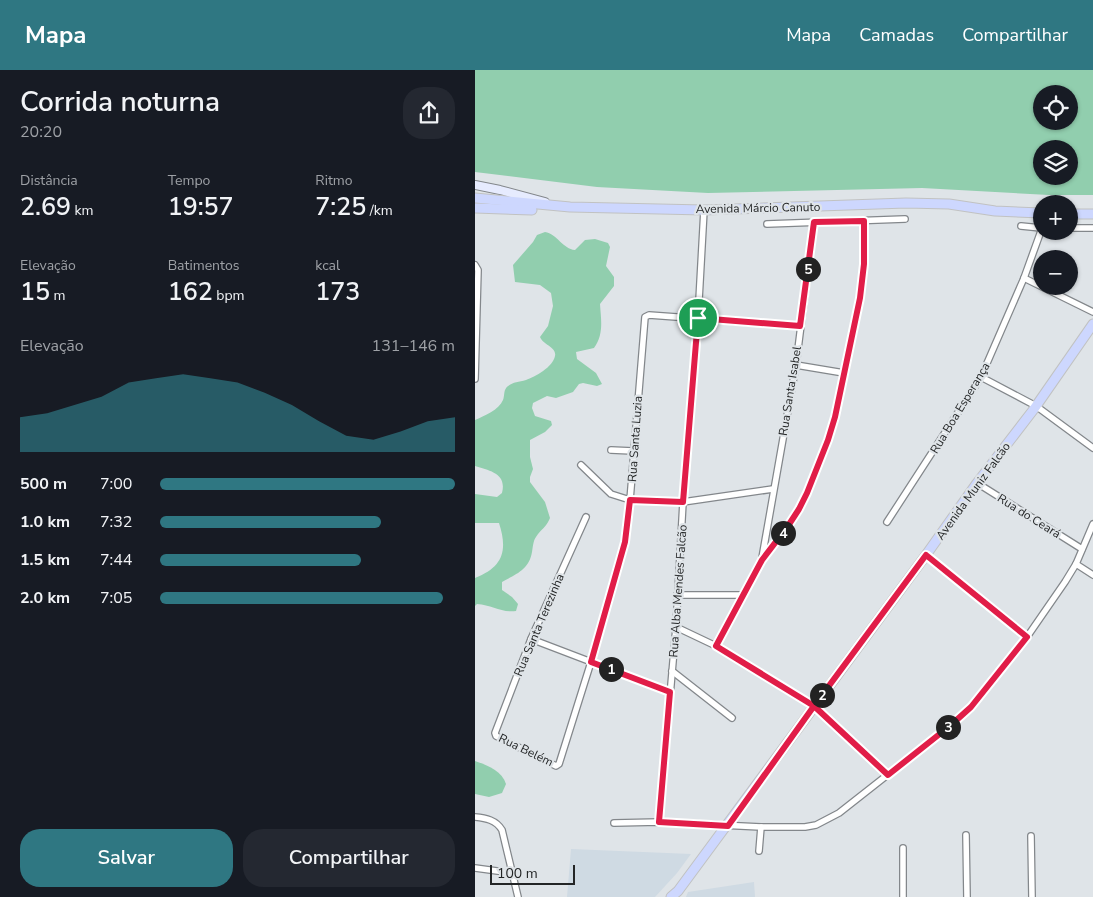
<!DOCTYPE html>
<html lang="pt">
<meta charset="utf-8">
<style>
:root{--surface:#171b24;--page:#242831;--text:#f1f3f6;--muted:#9ea1a6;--accent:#2f7782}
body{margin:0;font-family:"Nunito Sans",sans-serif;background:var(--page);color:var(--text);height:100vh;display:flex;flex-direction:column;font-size:19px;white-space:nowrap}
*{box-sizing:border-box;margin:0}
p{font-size:16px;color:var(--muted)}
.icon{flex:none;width:28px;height:28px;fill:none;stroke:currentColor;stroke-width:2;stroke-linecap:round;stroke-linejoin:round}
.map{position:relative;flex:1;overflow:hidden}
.sheet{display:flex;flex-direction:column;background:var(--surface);width:475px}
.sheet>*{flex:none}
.buttons{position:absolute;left:558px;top:15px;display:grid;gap:10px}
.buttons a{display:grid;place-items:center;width:45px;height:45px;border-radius:50%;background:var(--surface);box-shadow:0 1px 4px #0004;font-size:25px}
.scale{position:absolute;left:15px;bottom:12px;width:85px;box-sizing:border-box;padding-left:5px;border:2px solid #232526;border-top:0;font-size:14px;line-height:18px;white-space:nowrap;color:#232526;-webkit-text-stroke:4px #dfe4e8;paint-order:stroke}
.pin{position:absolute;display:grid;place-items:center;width:42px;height:42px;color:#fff;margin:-21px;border:2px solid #fff;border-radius:50%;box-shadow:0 1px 5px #0007}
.km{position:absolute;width:25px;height:25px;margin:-12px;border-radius:50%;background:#222;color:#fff;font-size:14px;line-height:25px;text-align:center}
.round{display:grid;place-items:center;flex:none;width:52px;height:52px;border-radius:20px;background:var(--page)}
.head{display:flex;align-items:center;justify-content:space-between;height:85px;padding:0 20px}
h1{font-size:28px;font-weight:600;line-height:38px}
.metrics{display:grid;grid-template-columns:repeat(3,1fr);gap:8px;height:85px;padding:5px 20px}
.metrics div{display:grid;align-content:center}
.metrics b{font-size:25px;font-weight:600}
.metrics small{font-size:14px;font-weight:400}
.metrics p{font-size:14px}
.chart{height:140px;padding:10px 20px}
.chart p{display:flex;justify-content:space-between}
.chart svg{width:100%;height:90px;margin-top:5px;fill:var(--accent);opacity:.7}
.button{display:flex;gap:10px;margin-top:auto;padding:10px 20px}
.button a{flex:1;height:58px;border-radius:20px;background:var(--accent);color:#fff;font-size:20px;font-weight:600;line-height:58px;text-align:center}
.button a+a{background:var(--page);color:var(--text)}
ul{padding:0 20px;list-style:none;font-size:16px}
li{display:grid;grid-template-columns:80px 60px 1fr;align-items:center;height:38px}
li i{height:12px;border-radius:6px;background:var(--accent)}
header{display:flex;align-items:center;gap:30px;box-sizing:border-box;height:70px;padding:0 25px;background:var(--accent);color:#fff}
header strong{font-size:24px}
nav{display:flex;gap:28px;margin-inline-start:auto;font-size:18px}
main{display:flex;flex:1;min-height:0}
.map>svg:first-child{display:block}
.built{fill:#cfdae3}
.green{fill:#91ceae;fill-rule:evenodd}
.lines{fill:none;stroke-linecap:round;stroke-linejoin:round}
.minor-casing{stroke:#83878b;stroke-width:8}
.secondary-casing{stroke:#83878b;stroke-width:10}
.primary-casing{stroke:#c1c2c2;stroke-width:11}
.minor{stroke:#fff;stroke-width:5.5}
.secondary{stroke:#e6ebfe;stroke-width:8}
.primary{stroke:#cdd7fe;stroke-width:9}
.route-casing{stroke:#fff;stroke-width:10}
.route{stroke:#e11d48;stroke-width:6}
.labels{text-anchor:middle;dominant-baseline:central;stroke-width:4.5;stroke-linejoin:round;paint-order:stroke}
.street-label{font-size:12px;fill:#232526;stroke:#dfe4e8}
</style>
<header>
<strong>Mapa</strong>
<nav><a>Mapa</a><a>Camadas</a><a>Compartilhar</a></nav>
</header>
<main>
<section class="sheet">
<div class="head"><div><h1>Corrida noturna</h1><p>20:20</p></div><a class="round"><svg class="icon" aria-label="share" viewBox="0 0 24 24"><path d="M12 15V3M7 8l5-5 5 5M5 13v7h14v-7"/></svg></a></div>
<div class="metrics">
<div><p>Distância</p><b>2.69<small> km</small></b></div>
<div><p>Tempo</p><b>19:57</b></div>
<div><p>Ritmo</p><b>7:25<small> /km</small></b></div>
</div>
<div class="metrics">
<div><p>Elevação</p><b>15<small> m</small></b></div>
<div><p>Batimentos</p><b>162<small> bpm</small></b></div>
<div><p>kcal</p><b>173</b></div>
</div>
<div class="chart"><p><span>Elevação</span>131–146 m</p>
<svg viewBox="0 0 160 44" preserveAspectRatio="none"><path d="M0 44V27L10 25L20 21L30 17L40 10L50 8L60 6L70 8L80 10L90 15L100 21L110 29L120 36L130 38L140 34L150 29L160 27V44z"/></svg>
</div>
<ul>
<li><b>500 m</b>7:00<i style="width:100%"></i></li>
<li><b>1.0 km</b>7:32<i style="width:75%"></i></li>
<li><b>1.5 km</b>7:44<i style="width:68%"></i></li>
<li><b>2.0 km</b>7:05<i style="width:96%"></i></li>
</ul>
<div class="button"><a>Salvar</a><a>Compartilhar</a></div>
</section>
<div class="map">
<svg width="618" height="827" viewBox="0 0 618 827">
<rect width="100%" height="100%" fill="#dfe4e8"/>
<g class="built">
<polygon points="96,779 216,784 202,803 180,827 92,827"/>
<polygon points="279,812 280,827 211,827 213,822"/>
</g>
<g class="green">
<path d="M0,0H618V125H574L447,118L233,123L122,117L0,102ZM566,24H594V51H566ZM566,79H594V106H566Z"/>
<path d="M70,162C82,164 88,179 100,180L110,170L120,169L133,173L135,177L131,196L139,207V216L125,234C126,250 129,264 119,278L101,282L102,289L121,303L127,314L122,316L108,313L104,314L98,322L81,328L72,326L58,333L57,338L60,346L76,351L77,355L70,362L55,370V387L58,399L55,407V412L70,432L75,448C71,458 66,459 61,467C58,471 58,477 57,482C54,500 41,504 27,512V520L37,527L43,534L41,541C26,543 17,535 2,534L0,536V508C28,497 33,481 24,453H0V424L22,427L27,423C32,403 15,401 0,396V350C9,346 24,340 28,330C30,325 28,320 33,316C38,312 44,312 51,310C60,307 78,297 80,286C82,277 68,275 65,267L73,256L78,236L76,223L65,215L40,212L38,195L58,172L62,165Z"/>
<path d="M0,691C12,695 27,701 31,714L27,723L14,727L0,724Z"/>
</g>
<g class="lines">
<g class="minor-casing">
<g id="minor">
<polyline points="292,154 430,149"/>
<polyline points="546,156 566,158"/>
<polyline points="594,158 618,158"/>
<polyline points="0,195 3,200 0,309"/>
<polyline points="549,208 618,242"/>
<polyline points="321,295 369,303"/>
<polyline points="506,307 561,336 618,378"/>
<polyline points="136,380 158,381"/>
<polyline points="106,395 136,424 155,430 208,432 298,419"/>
<polyline points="502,413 607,479"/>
<polyline points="111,447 56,569 20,663 21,666 81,696 84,694 116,592 150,472 155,430 170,247 174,245 325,256"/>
<polyline points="412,452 506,307 549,208 566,161"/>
<polyline points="451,485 552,567"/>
<polyline points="287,488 321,295 339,152"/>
<polyline points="601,494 618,505"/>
<polyline points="202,525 267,525"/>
<polyline points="201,557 241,576 339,636 413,705"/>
<polyline points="56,569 195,622"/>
<polyline points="241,576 287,490 313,456 324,439 332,423 353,370 360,347 385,228 389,193 389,151"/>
<polyline points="197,601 257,648"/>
<path d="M0,747C11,748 21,750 27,760L43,827"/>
<polyline points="184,752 201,557 208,432 223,248 229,140"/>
<polyline points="139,753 184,752 286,757 330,757 341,755 364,743 476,655 496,637 552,567 590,512 601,494 618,454"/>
<polyline points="491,765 492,827"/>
<polyline points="556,766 557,827"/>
<polyline points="428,778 428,827"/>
<polyline points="284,781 286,757"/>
<polyline points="0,798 37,803"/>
</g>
</g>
<g class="secondary-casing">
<polyline id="secondary" points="0,115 25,120 70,132"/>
</g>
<g class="primary-casing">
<g id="primary">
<polyline points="0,128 95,137 229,140 431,133 474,134 520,141 566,143"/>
<polyline points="0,138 57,140"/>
<polyline points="594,144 618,144"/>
<polyline points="196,827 203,821 451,485 502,413 559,339 618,254"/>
</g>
</g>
<use href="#minor" class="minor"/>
<use href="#secondary" class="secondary"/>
<use href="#primary" class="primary"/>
</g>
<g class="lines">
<g class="route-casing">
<polyline id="route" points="223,248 208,432 155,430 150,472 116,592 195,622 184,752 253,756 339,636 451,485 552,567 496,637 476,655 413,705 339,636 241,576 287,490 313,456 324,439 332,423 353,370 360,347 385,228 389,194 389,151 339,152 325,256 223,248"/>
</g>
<use href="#route" class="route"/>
</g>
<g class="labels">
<g class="street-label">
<text transform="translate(283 138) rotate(-1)">Avenida Márcio Canuto</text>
<text transform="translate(315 321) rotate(-81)">Rua Santa Isabel</text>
<text transform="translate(485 338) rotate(-59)">Rua Boa Esperança</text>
<text transform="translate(160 369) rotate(-86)">Rua Santa Luzia</text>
<text transform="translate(498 421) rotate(-54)">Avenida Muniz Falcão</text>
<text transform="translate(554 446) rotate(32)">Rua do Ceará</text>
<text transform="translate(203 521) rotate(-86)">Rua Alba Mendes Falcão</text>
<text transform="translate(64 555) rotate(-67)">Rua Santa Terezinha</text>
<text transform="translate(51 680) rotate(26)">Rua Belém</text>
</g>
</g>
</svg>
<div class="buttons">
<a><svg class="icon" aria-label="locate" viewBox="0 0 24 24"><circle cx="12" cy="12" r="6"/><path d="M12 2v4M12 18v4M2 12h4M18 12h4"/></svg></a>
<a><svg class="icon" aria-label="layers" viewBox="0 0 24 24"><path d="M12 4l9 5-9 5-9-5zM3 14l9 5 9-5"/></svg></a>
<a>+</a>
<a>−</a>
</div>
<div class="scale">100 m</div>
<div class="pin" style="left:223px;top:248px;background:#1e9e55"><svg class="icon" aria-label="arrive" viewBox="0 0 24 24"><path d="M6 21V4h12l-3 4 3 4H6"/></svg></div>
<b class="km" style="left:136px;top:599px">1</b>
<b class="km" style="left:347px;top:625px">2</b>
<b class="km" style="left:473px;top:657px">3</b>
<b class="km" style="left:308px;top:463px">4</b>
<b class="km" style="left:333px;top:199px">5</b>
</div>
</main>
